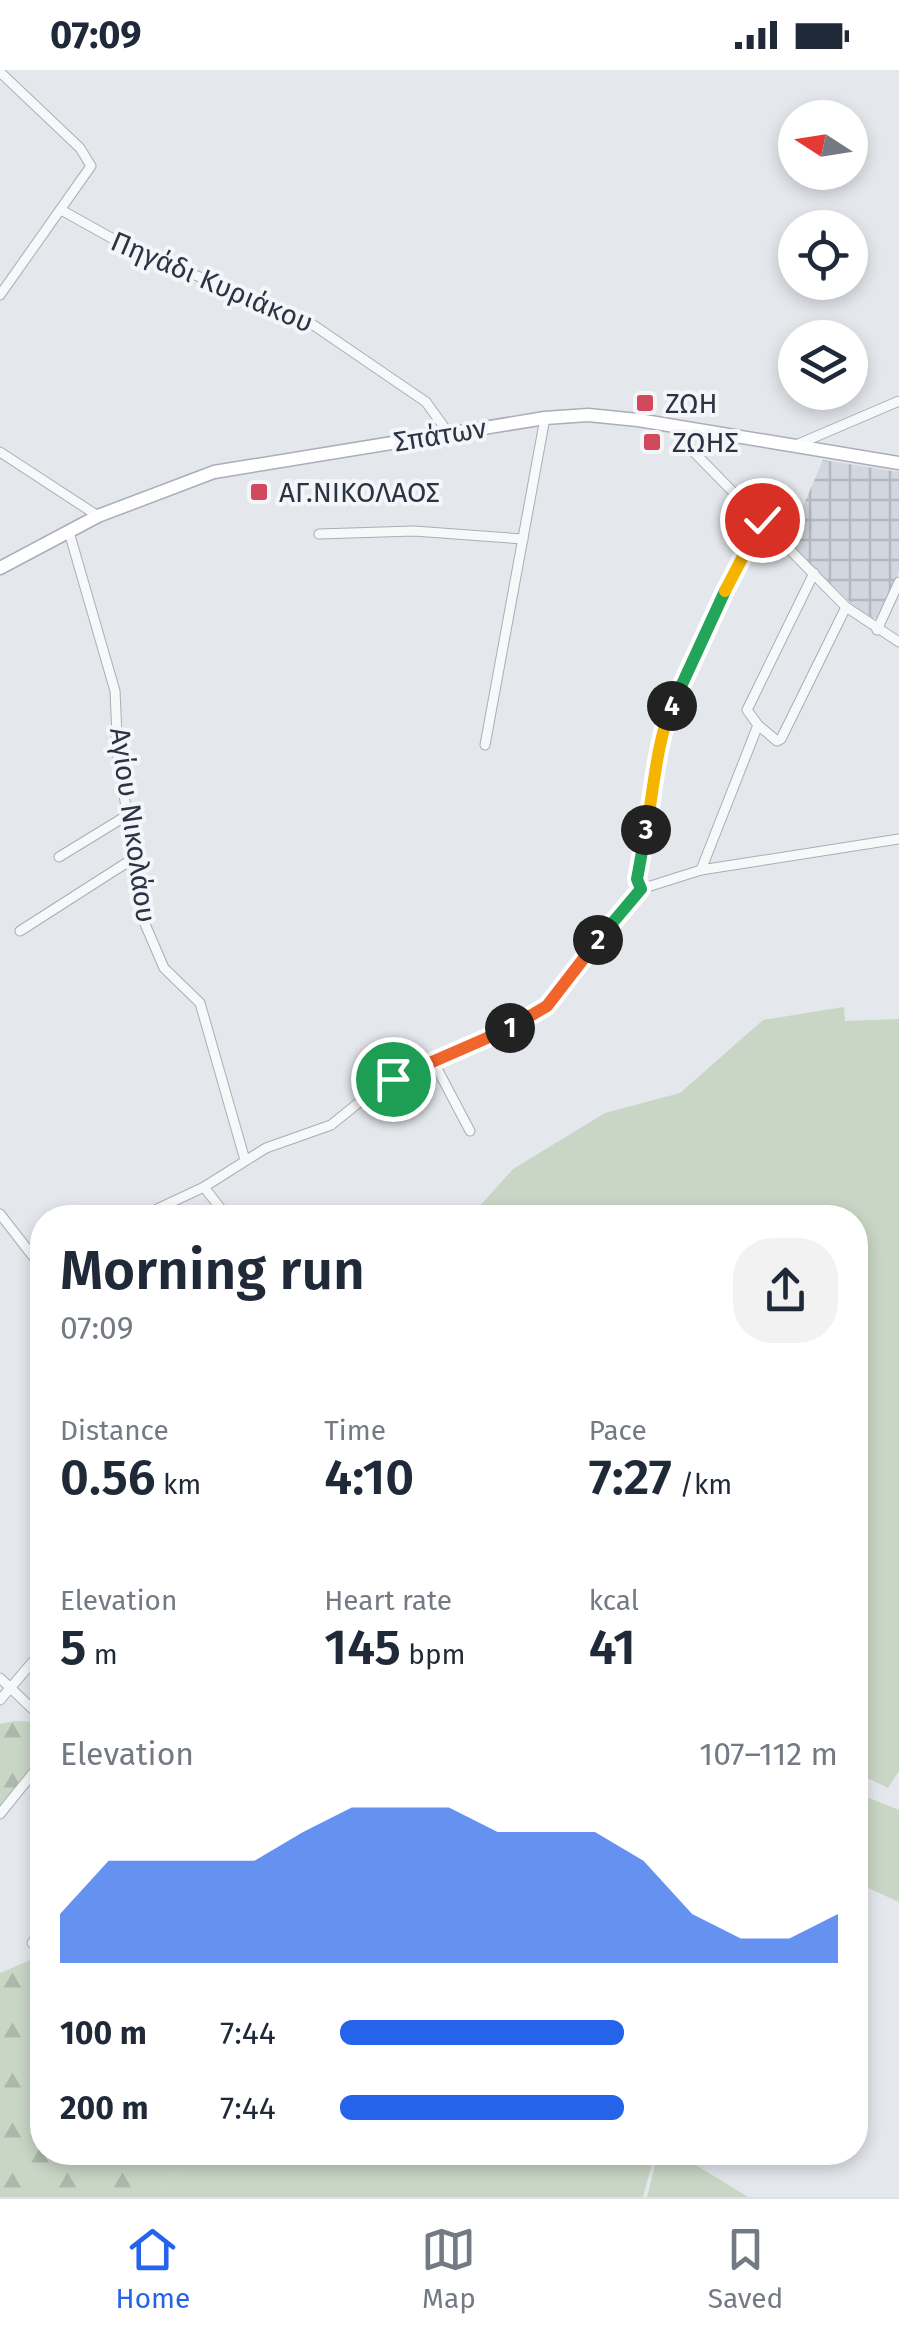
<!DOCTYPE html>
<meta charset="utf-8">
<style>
:root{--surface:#fff;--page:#f2f2f3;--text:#1f2937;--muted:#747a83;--line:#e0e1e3;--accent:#2563eb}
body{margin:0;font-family:"Fira Sans",sans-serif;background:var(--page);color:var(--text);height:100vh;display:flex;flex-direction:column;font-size:38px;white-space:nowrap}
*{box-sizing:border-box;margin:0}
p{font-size:32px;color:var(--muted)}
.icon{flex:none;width:55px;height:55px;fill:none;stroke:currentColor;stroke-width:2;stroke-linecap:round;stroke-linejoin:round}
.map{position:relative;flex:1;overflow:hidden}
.details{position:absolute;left:30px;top:1135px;width:838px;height:960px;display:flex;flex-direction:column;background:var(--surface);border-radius:40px;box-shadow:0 5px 15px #0003}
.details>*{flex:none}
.needle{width:65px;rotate:282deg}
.fabs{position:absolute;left:778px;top:30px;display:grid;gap:20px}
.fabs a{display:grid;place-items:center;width:90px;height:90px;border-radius:50%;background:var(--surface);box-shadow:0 5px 15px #0003;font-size:50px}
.pin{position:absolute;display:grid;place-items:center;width:85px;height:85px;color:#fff;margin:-42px;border:5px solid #fff;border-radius:50%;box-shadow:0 2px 10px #0007}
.km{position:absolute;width:50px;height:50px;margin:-25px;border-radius:50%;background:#222;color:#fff;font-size:28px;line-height:50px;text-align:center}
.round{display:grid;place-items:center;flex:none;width:105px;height:105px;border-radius:40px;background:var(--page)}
.summary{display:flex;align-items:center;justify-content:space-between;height:170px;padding:0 30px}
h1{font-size:55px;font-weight:600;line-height:75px}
.figures{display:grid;grid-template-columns:repeat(3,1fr);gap:15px;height:170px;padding:10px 30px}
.figures div{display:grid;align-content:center}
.figures b{font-size:50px;font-weight:600}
.figures small{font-size:28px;font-weight:400}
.figures p{font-size:28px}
.chart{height:280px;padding:20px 30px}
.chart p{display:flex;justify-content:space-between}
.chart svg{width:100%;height:180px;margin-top:10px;fill:var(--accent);opacity:.7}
ul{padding:0 30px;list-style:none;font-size:32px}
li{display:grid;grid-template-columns:160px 120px 1fr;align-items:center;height:75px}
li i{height:25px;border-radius:12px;background:var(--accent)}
.status{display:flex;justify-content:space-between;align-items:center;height:70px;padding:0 50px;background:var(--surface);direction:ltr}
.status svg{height:28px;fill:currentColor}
.menu{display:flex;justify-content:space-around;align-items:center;height:140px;border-top:2px solid var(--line);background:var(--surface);font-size:28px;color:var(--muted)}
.menu a{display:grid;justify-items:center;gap:5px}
.menu .selected{color:var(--accent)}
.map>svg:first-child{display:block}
.industrial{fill:url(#industrial-grid)}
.green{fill:#c9d6c5}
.forest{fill:url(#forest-firs)}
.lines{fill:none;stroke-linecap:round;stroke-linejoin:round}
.minor-casing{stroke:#a9aeb7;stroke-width:11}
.secondary-casing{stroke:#a9aeb7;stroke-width:15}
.minor{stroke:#f7f8fa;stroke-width:9}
.secondary{stroke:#fff;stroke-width:12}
.split-1-casing{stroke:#fff;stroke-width:20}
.split-2-casing{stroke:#fff;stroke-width:20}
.split-3-casing{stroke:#fff;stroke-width:20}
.split-4-casing{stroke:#fff;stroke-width:20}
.split-5-casing{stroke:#fff;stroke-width:20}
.split-6-casing{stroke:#fff;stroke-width:20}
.split-1{stroke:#f0652b;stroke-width:12}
.split-2{stroke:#f0652b;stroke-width:12}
.split-3{stroke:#22a559;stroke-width:12}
.split-4{stroke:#f5b400;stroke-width:12}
.split-5{stroke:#22a559;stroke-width:12}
.split-6{stroke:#f5b400;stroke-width:12}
.poi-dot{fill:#d1495b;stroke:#f4f6f9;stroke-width:4}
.labels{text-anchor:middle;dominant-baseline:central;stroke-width:8;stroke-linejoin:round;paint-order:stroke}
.street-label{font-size:28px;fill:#2b3445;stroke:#f4f6f9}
.poi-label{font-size:28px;fill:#2b3445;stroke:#f4f6f9;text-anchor:start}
</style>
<div class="status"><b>07:09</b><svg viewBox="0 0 49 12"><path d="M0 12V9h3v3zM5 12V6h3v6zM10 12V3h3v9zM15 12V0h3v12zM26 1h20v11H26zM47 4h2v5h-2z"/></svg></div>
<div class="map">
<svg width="899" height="2127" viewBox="0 0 899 2127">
<defs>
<pattern id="industrial-grid" width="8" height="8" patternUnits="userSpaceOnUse" patternTransform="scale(2.5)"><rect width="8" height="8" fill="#d2d6de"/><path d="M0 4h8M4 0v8" fill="none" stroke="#b4b8c0"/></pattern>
<pattern id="forest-firs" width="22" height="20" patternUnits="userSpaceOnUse" patternTransform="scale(2.5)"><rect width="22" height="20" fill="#c9d6c5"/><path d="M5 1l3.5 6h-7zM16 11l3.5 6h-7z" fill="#adb8ab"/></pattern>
</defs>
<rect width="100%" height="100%" fill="#e4e7ec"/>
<polygon class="industrial" points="823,390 899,402 899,502 877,548 869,548 843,526 788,471"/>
<g class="green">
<polygon points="844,937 845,951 899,949 899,1701 888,1718 855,1702 855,1148 470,1147 513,1099 605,1043 680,1023 763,950"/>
<polygon points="864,1726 899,1740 899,1832 855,1812 855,1749"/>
<polygon points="194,2083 655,2083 643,2127 154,2127"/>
<polygon points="658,2083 676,2083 748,2127 647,2127"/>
</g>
<g class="forest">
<polygon points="15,1651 36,1652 42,1658 42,1685 0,1736 0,1654"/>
<polygon points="42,1885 42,2082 194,2083 154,2127 0,2127 0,1903"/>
</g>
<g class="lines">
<g class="minor-casing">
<g id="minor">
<polyline points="0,2 80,78 91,96 0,225"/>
<polyline points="63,141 133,180 306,250 426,332 449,364"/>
<polyline points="676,356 681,369 846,537 899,572"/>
<polyline points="796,375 899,331"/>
<polyline points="0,382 98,446"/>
<polyline points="69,462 115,621 118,688 145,854 164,898 200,933 245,1090"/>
<polyline points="319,464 414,461 523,469"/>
<polyline points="877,560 899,512"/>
<polyline points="758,655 777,671 781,669 846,537"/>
<polyline points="485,675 545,348"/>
<polyline points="59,787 126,746"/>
<polyline points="701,800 758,655 747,640 814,503"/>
<polyline points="641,819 640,786 663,659 704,562 762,449"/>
<polyline points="20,861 134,788"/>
<polyline points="432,989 470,1061"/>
<polyline points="204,1117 228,1148"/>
<polyline points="0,1144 42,1198"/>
<polyline points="138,1148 204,1117 266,1078 331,1055 372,1022 418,996 524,952 569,913 604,860 641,819 701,800 899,769"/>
<polyline points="0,1608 42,1648"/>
<polyline points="0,1630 42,1581"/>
<polyline points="0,1744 42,1692"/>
<polyline points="32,1873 42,1858"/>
</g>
</g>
<g class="secondary-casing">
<polyline id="secondary" points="0,498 98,446 214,402 545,348 588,345 638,350 899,393"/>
</g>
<use href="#minor" class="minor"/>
<use href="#secondary" class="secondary"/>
</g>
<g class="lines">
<g class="split-1-casing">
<polyline id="split-1" points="393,1009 510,958"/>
</g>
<g class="split-2-casing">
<polyline id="split-2" points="510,958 547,936 598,870"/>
</g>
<g class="split-3-casing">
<polyline id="split-3" points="598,870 641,819 637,809 646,760"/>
</g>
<g class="split-4-casing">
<path id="split-4" d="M646,760C654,719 656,674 672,636"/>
</g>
<g class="split-5-casing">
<polyline id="split-5" points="672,636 725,521"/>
</g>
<g class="split-6-casing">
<polyline id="split-6" points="725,521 762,450"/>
</g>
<use href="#split-1" class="split-1"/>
<use href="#split-2" class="split-2"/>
<use href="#split-3" class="split-3"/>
<use href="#split-4" class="split-4"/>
<use href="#split-5" class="split-5"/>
<use href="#split-6" class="split-6"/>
</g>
<g class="poi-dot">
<rect x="635" y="323" width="20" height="20" rx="5"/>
<rect x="642" y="362" width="20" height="20" rx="5"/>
<rect x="249" y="412" width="20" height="20" rx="5"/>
</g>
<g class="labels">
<g class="street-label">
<text transform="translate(212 212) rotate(23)">Πηγάδι Κυριάκου</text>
<text transform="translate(440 365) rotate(-9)">Σπάτων</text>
<text transform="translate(133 755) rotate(82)">Αγίου Νικολάου</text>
</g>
<g class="poi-label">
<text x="665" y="333">ΖΩΗ</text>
<text x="672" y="372">ΖΩΗΣ</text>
<text x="279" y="422">ΑΓ.ΝΙΚΟΛΑΟΣ</text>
</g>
</g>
</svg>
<div class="fabs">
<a><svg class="needle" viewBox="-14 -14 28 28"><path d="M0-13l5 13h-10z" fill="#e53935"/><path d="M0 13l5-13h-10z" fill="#747a83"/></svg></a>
<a><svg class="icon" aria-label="locate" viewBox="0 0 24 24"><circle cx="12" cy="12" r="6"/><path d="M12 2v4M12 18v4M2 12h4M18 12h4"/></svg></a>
<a><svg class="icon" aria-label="layers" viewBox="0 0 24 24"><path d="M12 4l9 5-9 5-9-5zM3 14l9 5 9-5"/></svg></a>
</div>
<div class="pin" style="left:393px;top:1009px;background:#1e9e55"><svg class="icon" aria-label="arrive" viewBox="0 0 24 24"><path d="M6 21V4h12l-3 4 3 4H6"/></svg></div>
<div class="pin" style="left:762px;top:450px;background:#d93025"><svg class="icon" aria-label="check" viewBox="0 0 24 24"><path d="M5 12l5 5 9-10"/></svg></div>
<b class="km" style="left:510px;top:958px">1</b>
<b class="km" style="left:598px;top:870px">2</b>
<b class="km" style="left:646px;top:760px">3</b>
<b class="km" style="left:672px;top:636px">4</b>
<section class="details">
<div class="summary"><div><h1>Morning run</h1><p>07:09</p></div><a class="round"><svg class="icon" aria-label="share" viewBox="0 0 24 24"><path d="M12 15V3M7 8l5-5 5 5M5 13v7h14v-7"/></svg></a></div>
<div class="figures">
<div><p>Distance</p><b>0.56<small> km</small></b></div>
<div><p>Time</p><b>4:10</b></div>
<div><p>Pace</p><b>7:27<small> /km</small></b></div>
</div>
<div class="figures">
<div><p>Elevation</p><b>5<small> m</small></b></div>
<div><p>Heart rate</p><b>145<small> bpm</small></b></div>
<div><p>kcal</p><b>41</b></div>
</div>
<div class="chart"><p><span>Elevation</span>107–112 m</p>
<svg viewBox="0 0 160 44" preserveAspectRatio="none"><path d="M0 44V32L10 19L20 19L30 19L40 19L50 12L60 6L70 6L80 6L90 12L100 12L110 12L120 19L130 32L140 38L150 38L160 32V44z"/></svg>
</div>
<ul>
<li><b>100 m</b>7:44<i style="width:57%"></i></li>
<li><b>200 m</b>7:44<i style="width:57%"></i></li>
</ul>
</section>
</div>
<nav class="menu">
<a class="selected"><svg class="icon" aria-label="home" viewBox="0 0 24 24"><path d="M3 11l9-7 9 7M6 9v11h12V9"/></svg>Home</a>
<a><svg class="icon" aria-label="map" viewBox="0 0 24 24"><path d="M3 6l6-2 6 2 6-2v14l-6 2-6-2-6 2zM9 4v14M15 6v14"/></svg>Map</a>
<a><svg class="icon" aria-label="saved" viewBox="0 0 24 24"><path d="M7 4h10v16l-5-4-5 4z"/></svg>Saved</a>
</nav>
